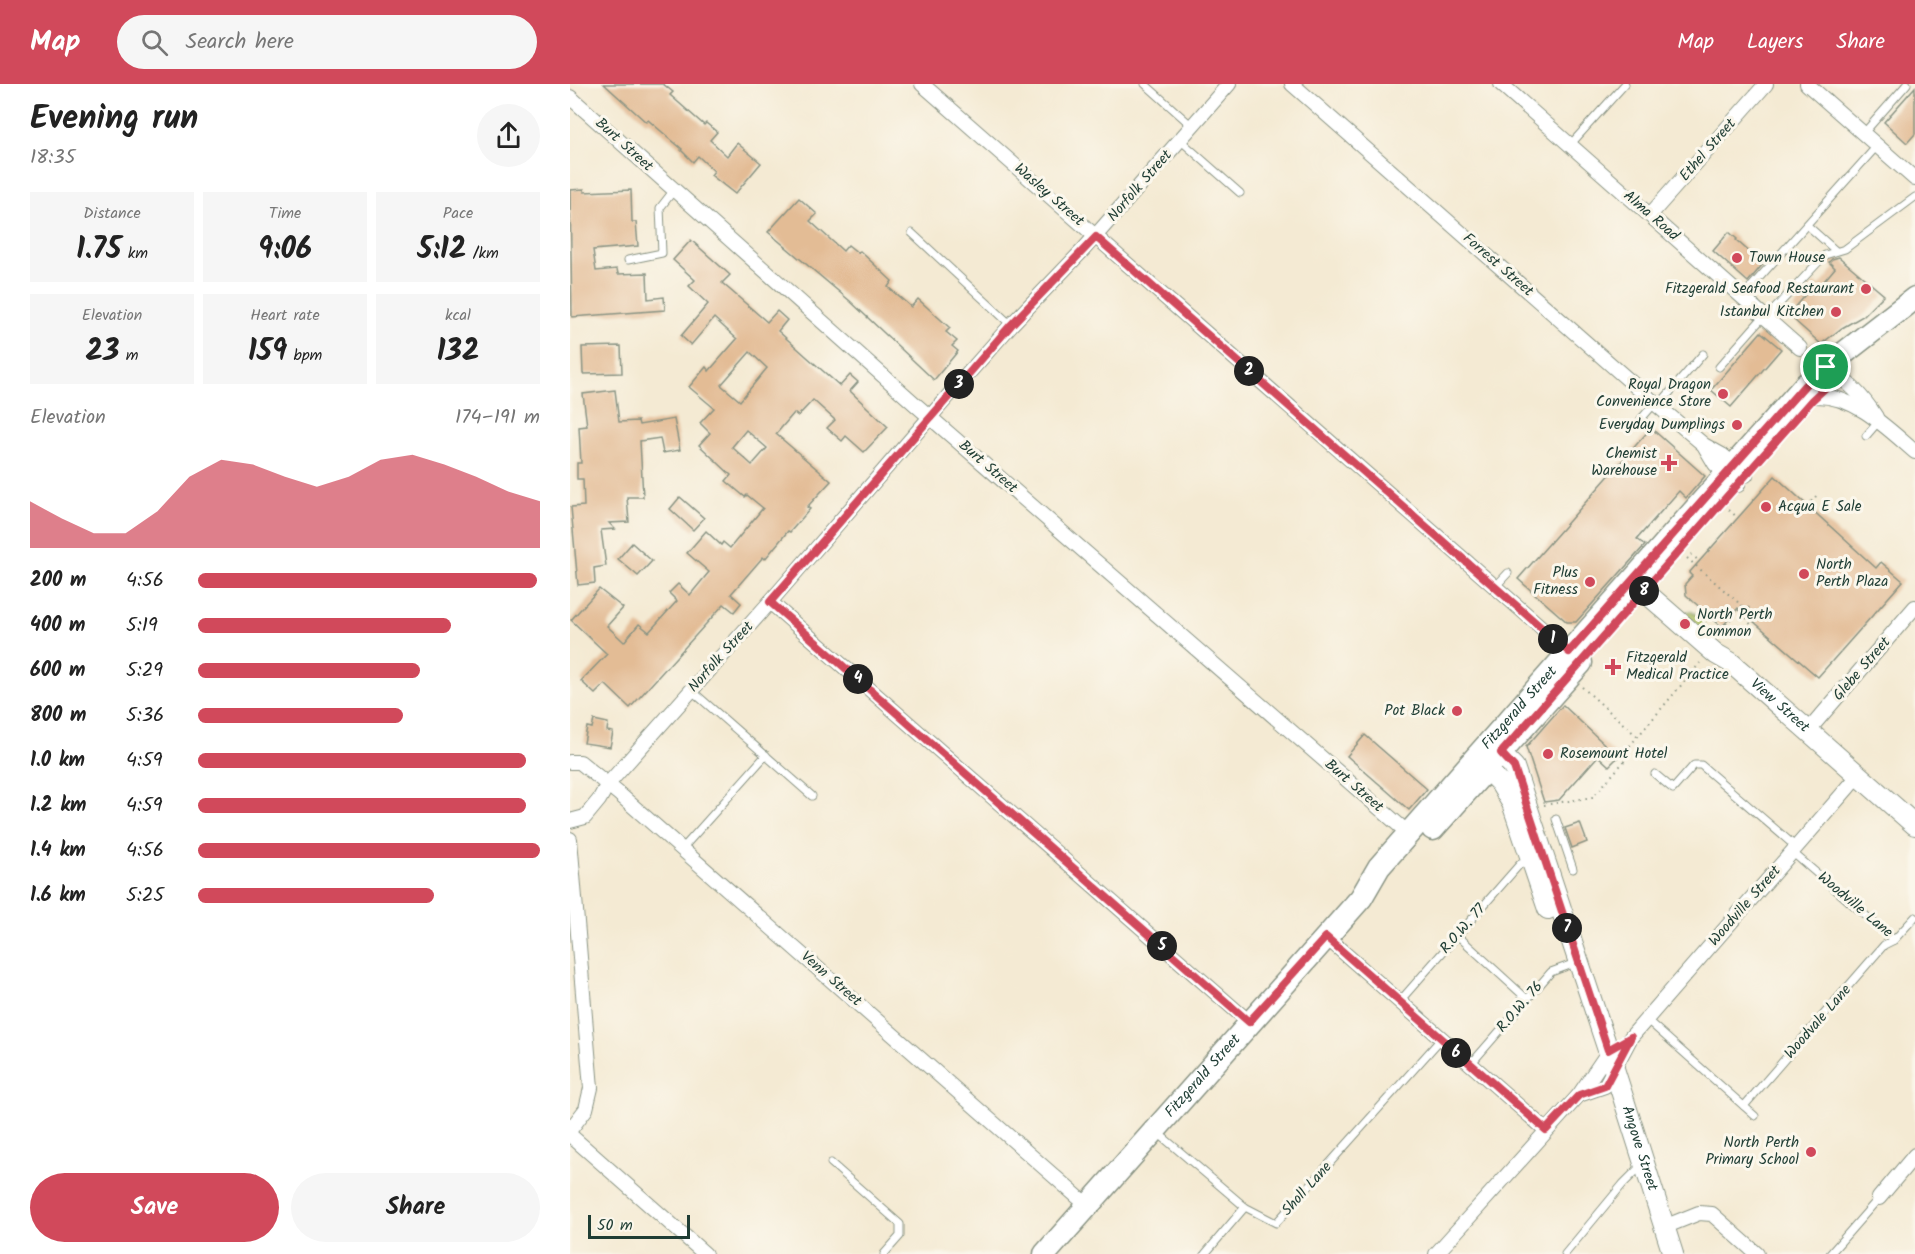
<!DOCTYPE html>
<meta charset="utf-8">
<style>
:root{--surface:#fff;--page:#f6f6f6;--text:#222;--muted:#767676;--accent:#d1495b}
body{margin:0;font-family:Kalam,sans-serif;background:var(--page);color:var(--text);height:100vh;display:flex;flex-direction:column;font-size:22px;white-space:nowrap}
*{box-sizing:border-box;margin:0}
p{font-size:20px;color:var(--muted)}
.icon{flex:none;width:33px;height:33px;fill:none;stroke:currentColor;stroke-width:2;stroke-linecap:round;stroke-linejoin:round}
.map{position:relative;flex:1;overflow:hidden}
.panel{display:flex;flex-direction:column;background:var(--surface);width:570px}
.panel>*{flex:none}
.scale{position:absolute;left:18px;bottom:15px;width:102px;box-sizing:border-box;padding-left:6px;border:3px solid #1f3d34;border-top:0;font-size:16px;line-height:21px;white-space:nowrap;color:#1f3d34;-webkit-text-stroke:4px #fbf7ec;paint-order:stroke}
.pin{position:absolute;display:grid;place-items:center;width:51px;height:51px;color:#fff;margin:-26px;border:3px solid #fff;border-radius:50%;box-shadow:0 2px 6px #0007}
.km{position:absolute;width:30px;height:30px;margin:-15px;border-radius:50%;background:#222;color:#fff;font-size:16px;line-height:30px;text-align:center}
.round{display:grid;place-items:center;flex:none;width:63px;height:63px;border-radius:32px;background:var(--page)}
.headline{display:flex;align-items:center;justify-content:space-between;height:102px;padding:0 30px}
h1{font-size:33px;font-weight:600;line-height:45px}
.figures{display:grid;grid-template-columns:repeat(3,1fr);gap:9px;height:102px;padding:6px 30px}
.figures div{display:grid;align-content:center;border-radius:0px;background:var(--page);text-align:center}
.figures b{font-size:30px;font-weight:600}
.figures small{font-size:16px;font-weight:400}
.figures p{font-size:16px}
.chart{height:168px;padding:12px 30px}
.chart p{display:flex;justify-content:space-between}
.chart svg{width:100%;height:108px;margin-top:6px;fill:var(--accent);opacity:.7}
.action{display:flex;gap:12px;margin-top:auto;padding:12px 30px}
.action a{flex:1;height:69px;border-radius:36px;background:var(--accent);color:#fff;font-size:24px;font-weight:600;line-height:69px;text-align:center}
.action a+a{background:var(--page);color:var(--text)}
ul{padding:0 30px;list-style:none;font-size:20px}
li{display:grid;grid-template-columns:96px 72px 1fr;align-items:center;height:45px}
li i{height:15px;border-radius:8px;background:var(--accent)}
header{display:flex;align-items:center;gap:36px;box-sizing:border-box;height:84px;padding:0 30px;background:var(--accent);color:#fff}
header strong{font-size:28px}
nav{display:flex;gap:33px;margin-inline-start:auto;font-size:21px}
.search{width:420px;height:54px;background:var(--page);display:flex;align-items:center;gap:15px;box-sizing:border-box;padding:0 21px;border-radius:33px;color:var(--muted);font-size:22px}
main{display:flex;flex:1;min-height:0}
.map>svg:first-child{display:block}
.green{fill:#acbf63;stroke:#667e4c;stroke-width:1.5}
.building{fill:#e3bc95;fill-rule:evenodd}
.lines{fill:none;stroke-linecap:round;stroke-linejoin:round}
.lane-casing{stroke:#8a9484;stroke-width:9}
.street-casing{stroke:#8a9484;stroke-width:16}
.secondary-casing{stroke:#8a9484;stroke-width:22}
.primary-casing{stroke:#8a9484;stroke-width:25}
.path{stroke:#8a9484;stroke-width:2;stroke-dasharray:1.5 4.5;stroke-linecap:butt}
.lane{stroke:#fff;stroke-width:7}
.street{stroke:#fff;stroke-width:14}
.secondary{stroke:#fff;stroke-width:20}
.primary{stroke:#fff;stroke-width:22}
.route-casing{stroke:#fff;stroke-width:12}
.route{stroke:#d1495b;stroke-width:8}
.poi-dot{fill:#d1495b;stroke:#fbf7ec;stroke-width:2}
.labels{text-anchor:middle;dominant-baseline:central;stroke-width:6;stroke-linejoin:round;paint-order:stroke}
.street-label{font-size:15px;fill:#1f3d34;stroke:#fbf7ec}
.poi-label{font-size:15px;fill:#1f3d34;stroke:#fbf7ec;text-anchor:end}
</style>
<header>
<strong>Map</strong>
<div class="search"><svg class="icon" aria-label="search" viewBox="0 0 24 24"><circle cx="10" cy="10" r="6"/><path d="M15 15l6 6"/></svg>Search here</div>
<nav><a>Map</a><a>Layers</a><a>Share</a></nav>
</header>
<main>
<section class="panel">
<div class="headline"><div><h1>Evening run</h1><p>18:35</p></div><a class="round"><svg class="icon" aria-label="share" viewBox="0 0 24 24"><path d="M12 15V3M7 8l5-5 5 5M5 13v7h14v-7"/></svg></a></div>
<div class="figures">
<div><p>Distance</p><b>1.75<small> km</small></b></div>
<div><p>Time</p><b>9:06</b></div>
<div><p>Pace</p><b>5:12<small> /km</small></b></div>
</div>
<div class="figures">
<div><p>Elevation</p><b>23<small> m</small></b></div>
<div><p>Heart rate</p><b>159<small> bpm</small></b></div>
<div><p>kcal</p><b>132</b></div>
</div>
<div class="chart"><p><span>Elevation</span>174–191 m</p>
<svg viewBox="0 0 160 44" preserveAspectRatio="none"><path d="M0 44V25L10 32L20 38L30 38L40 29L50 15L60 8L70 10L80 15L90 19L100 15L110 8L120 6L130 10L140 15L150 21L160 25V44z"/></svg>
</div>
<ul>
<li><b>200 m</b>4:56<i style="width:99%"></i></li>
<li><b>400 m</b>5:19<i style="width:74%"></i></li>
<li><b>600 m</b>5:29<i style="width:65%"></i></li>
<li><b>800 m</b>5:36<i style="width:60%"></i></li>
<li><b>1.0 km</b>4:59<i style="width:96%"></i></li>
<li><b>1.2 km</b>4:59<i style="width:96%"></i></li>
<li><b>1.4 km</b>4:56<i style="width:100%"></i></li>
<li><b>1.6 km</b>5:25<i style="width:69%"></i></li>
</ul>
<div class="action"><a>Save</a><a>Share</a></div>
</section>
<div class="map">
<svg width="1345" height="1170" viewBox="0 0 1345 1170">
<rect width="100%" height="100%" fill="#fbf7ec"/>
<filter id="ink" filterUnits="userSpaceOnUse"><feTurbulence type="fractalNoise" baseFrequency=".0167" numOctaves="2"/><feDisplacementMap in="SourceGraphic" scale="12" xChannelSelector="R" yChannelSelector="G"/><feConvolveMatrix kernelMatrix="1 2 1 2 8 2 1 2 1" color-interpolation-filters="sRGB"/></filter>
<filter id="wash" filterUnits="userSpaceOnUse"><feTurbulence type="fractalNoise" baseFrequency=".008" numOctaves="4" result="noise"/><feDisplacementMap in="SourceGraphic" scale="24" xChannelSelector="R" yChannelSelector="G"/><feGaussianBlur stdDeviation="1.35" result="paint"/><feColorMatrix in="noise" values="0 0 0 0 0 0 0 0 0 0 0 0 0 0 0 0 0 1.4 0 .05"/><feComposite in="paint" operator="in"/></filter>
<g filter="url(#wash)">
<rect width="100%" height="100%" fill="#f4ead3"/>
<polygon class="green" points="1120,527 1132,534 1135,543 1133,550 1111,531"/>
<g id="blocks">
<g class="building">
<polygon points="34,0 93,0 103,8 100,11 134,41 136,39 147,48 140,56 157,72 167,59 191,79 165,110 141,91 144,87 128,72 123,78 111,66 112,65 78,36 76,38"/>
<polygon points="1345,3 1345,50 1337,59 1314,38"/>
<polygon points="14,105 14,108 61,106 62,138 66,138 68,162 23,166 26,187 47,185 48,190 77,189 78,215 94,213 95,226 2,233 0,106"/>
<polygon points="229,114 247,130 240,137 273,167 278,161 288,169 290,167 322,197 318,203 341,223 348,215 380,244 376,248 387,257 382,262 388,267 364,296 280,217 198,148"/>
<polygon points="1159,148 1167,155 1166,156 1193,180 1178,198 1143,167"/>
<path d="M121,156L160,191L152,199L197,238L207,227L217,236L208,247L236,272L270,302L280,291L288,298L280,307L318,343L294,368L276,352L272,357L257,344L265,336L243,316L228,332L224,329L206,350L261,397L237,423L240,425L220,448L218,447L195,475L193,473L161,510L171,519L164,528L154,520L60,624L35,600L25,610L11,597L37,570L1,536L29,505L53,524L37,542L54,558L69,540L79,548L107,517L99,509L108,500L120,511L139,488L117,469L136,447L151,461L153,458L160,464L193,424L177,411L175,413L156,397L161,391L129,361L140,349L130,339L144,324L119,303L136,283L139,287L167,255L144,234L121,261L111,252L138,220L119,202L125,196L103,176ZM180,268L197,284L170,317L151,301ZM176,346L197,364L182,381L162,363Z"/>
<polygon points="1269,173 1314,211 1293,232 1272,244 1251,260 1224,236 1229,230 1223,225 1245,199 1249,203 1265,184 1259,178 1262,175"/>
<polygon points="1191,248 1211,265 1161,323 1141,306"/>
<polygon points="51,262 52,289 13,290 12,263"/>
<polygon points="45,306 49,338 68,337 69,341 104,335 110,366 93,369 90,354 70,357 73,413 57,413 59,438 39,439 45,445 31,446 36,482 24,484 25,499 8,501 1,423 14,422 13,395 7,395 7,379 11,379 9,343 17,342 13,310"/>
<polygon points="1081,344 1135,392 1116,414 1109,407 1067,455 1075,461 1006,538 997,538 948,495"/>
<polygon points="1205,392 1306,484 1311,478 1333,497 1248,593 1168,524 1152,543 1116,511 1115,500 1122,492 1119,489"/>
<polygon points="110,413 134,434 123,446 100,425"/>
<polygon points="62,459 82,477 68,492 48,475"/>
<polygon points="993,621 1048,673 1039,682 1028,672 989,716 974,718 956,663"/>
<polygon points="24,636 38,639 37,647 43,648 40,663 14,659 17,643 22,644"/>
<polygon points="795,651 857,705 839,726 777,672"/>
<polygon points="1010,739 1017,758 1002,764 995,744"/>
</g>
</g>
</g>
<g filter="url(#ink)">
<use href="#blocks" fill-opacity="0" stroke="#8a9484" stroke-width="1.5"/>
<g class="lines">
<g class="lane-casing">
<g id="lane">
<polyline points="575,0 622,42"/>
<polyline points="1293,50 1337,0"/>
<polyline points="610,56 670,109"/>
<polyline points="1000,61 1055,0"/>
<polyline points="1237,141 1266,167"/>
<polyline points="342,149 441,241"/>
<polyline points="58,176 92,169 90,124 104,106"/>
<polyline points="1172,213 1307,62"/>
<polyline points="1196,234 1255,171 1275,165 1345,113"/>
<polyline points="1149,283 1194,232"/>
<polyline points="1088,322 1133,270"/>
<polyline points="1071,335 1085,319"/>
<polyline points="1296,352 1309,337"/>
<polyline points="925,503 938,489"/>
<polyline points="121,606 242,712"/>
<polyline points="1085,690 1103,705 1124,681 1131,681 1226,763"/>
<polyline points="986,735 1003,785"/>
<polyline points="112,765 196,671"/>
<polyline points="1222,768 1324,856 1345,833"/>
<polyline points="888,852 957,915"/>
<polyline points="829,918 950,780 961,776"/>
<polyline points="1076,935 1185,1032"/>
<polyline points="900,981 981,888 1008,878"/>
<polyline points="1174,1022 1314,861 1324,856"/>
<polyline points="588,1049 675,1123 706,1139 871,955"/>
<polyline points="261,1079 330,1140 330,1152 314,1170"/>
<polyline points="635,1170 675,1123"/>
<polyline points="995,1170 1053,1100 1072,1081"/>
<polyline points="1260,1170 1309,1114"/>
</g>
</g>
<g class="street-casing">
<g id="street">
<polyline points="352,0 1005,573"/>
<polyline points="722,0 1088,322 1134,361 1152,371 1176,391"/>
<polyline points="931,0 1230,264"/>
<polyline points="1237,0 1345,95"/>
<polyline points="0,13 346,321 838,749"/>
<polyline points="1080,131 1196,0"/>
<path d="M1256,283C1277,296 1293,312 1306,333"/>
<path d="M1247,312C1286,312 1317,344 1345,368"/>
<polyline points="1135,363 1145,380 1168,401"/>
<polyline points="200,518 679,938"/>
<polyline points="1238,647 1345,523"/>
<polyline points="0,678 10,678 48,709 518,1122"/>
<polyline points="0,737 15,733 29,716 38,700 200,518 373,318 441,241 513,166 659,0"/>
<polyline points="0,755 21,1004 16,1025 0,1046"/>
<polyline points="756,853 976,1046"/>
<polyline points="1009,1011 1035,1002 1061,953 1289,691"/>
<polyline points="0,1051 135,1170"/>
<polyline points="1309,1114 1345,1071"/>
<polyline points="1094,1143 1129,1129 1142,1130 1187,1170"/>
<polyline points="866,1170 1009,1011 1041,964"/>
</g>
</g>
<g class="secondary-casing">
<g id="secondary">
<path id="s1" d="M1074,507L1146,570L1160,578L1345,741"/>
<path id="s2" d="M921,660L944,683L1038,966L1103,1170"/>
<polyline points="907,676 930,699 942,719 978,825"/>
</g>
</g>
<g class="primary-casing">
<g id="primary">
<polyline points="863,745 1011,579"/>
<path id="s3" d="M475,1170L791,814L809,783L1235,301L1256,283L1345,214"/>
</g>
</g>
<g class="path">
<polyline points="1237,422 1249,409"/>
<polyline points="1159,426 1168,434"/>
<polyline points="1121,470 1129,477"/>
<polyline points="1117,474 1178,527"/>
<polyline points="1179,523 1175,531 1181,541"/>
<polyline points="1152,545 1172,522"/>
<polyline points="1012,603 1068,653"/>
<polyline points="974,721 1023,713 1057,674 1058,664 1130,579"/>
</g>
<use href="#lane" class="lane"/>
<use href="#street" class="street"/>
<use href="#secondary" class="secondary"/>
<use href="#primary" class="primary"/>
</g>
</g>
<g class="lines" filter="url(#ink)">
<g class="route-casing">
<polygon id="route" points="526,153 999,568 1235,301 1256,283 1269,291 1242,316 931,669 944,683 1038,966 1061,953 1035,1002 1009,1011 976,1046 756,853 679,938 200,518 441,241"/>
</g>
<use href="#route" class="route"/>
</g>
<g class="poi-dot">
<circle cx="1167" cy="174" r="6"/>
<circle cx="1296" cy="205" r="6"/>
<circle cx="1266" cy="228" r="6"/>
<circle cx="1153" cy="310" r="6"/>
<circle cx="1167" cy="341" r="6"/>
<path d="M1096 370h6v6h6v6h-6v6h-6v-6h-6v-6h6z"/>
<circle cx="1196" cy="423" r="6"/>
<circle cx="1234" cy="490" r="6"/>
<circle cx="1020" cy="498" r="6"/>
<circle cx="1115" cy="540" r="6"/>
<path d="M1040 574h6v6h6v6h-6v6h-6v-6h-6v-6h6z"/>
<circle cx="887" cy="627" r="6"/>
<circle cx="978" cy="670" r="6"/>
<circle cx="1241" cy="1068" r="6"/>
</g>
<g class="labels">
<g class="street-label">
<text transform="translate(54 61) rotate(42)">Burt Street</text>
<text transform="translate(1138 66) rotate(-49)">Ethel Street</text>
<text transform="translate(570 102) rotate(-49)">Norfolk Street</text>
<text transform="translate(479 111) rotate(41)">Wasley Street</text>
<text transform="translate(1081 132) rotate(41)">Alma Road</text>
<text transform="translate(928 181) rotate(41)">Forrest Street</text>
<text transform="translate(418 383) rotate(41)">Burt Street</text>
<text transform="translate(151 573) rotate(-48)">Norfolk Street</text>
<text transform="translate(1292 585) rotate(-49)">Glebe Street</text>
<text stroke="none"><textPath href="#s1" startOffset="178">View Street</textPath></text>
<text stroke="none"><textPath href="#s3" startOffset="724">Fitzgerald Street</textPath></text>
<text transform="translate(784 702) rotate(41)">Burt Street</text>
<text transform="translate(1285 821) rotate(40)">Woodville Lane</text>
<text transform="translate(1175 822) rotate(-49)">Woodville Street</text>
<text transform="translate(893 845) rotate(-49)">R.O.W. 77</text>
<text transform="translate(261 895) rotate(41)">Venn Street</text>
<text transform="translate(950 923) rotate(-49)">R.O.W. 76</text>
<text transform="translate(1248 938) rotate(-49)">Woodvale Lane</text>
<text stroke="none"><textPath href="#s3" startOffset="238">Fitzgerald Street</textPath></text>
<text stroke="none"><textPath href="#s2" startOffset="434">Angove Street</textPath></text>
<text transform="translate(737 1105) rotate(-48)">Sholl Lane</text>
</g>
<g class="poi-label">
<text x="1179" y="174" text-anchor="start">Town House</text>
<text x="1284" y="205">Fitzgerald Seafood Restaurant</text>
<text x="1254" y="228">Istanbul Kitchen</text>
<text x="1141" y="301">Royal Dragon<tspan x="1141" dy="17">Convenience Store</tspan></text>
<text x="1155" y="341">Everyday Dumplings</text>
<text x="1087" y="370">Chemist<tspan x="1087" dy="17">Warehouse</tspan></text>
<text x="1208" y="423" text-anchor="start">Acqua E Sale</text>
<text x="1246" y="481" text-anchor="start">North<tspan x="1246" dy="17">Perth Plaza</tspan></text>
<text x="1008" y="489">Plus<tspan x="1008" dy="17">Fitness</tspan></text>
<text x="1127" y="531" text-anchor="start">North Perth<tspan x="1127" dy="17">Common</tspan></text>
<text x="1056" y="574" text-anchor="start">Fitzgerald<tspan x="1056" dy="17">Medical Practice</tspan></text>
<text x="875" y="627">Pot Black</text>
<text x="990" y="670" text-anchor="start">Rosemount Hotel</text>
<text x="1229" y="1059">North Perth<tspan x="1229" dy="17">Primary School</tspan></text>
</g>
</g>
</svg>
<div class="scale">50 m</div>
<div class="pin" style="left:1256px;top:283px;background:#1e9e55"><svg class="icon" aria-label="arrive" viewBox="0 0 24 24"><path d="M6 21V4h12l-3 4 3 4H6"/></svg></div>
<b class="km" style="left:983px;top:555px">1</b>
<b class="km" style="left:679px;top:287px">2</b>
<b class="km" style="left:389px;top:300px">3</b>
<b class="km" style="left:288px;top:595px">4</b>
<b class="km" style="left:592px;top:862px">5</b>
<b class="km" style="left:886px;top:969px">6</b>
<b class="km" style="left:997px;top:844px">7</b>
<b class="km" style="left:1074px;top:507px">8</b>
</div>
</main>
